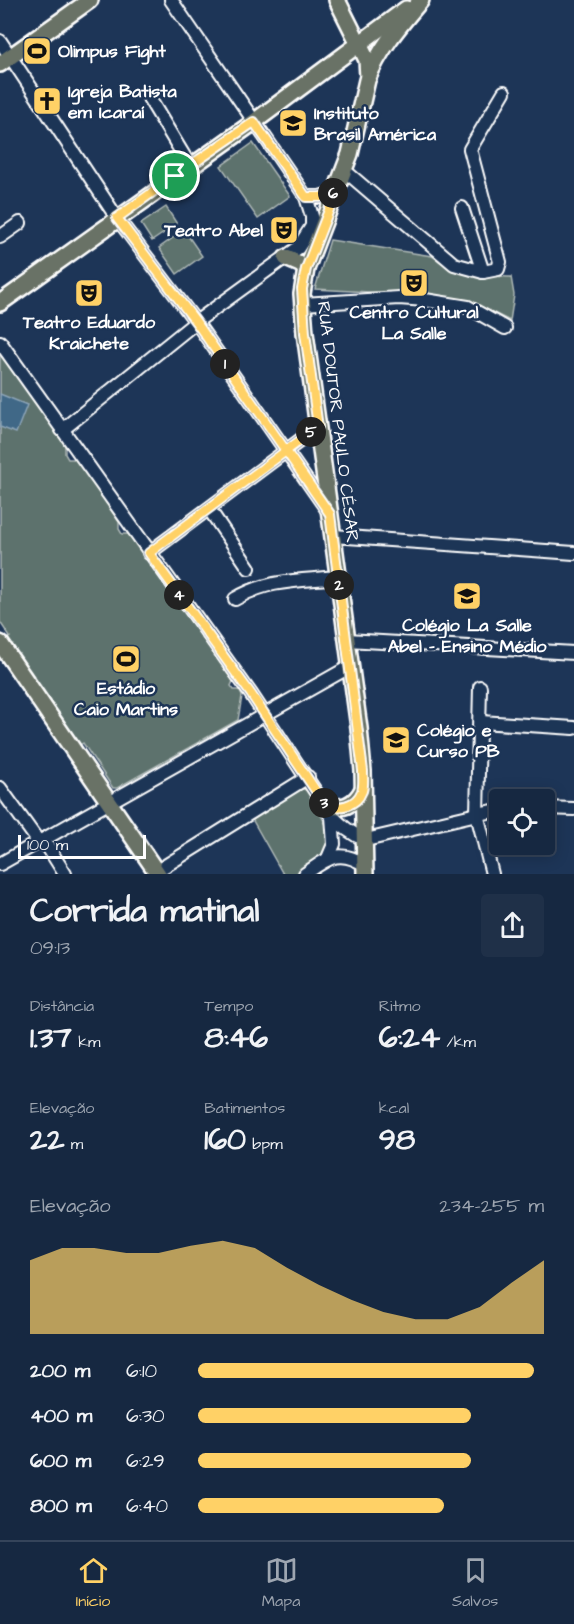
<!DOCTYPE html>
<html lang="pt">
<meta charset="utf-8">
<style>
:root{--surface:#162841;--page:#1f3048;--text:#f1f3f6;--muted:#9ea6b1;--line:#35445a;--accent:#ffd166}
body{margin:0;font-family:"Architects Daughter",sans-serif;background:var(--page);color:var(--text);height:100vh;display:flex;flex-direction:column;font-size:22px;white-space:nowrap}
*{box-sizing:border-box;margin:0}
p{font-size:20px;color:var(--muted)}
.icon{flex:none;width:33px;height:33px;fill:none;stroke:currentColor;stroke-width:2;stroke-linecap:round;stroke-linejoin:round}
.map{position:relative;height:874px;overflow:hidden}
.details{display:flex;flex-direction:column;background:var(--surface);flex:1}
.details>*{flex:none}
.tools{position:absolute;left:489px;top:789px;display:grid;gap:12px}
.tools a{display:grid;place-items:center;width:66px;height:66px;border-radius:6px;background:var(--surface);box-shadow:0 3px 15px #0003,0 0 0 2px var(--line);font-size:30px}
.scale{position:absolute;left:18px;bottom:15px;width:128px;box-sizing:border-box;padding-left:6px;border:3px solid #fff;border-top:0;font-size:16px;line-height:21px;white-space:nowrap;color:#fff;-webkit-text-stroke:4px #1d3557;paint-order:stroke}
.pin{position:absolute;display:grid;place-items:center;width:51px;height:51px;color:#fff;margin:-26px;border:3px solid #fff;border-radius:50%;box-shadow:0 2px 6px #0007}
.km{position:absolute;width:30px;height:30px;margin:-15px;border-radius:50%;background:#222;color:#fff;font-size:16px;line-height:30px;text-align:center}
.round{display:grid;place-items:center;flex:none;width:63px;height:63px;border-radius:6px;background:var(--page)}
.summary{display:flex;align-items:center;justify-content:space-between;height:102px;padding:0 30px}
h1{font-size:33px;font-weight:700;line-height:45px}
.stats{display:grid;grid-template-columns:repeat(3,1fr);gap:9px;height:102px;padding:6px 30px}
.stats div{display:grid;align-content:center}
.stats b{font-size:30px;font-weight:700}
.stats small{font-size:16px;font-weight:400}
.stats p{font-size:16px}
.chart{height:168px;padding:12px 30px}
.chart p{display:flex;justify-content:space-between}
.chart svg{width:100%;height:108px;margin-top:6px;fill:var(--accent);opacity:.7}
ul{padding:0 30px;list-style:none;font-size:20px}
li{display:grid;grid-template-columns:96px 72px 1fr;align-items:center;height:45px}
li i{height:15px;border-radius:8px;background:var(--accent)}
.tab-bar{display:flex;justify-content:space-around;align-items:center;height:84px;border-top:2px solid var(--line);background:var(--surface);font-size:16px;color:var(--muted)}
.tab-bar a{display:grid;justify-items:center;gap:3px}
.tab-bar .current{color:var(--accent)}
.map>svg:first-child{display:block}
.green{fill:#5d726d;stroke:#aeb8b6;stroke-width:1.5}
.water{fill:#3f6887;stroke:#8ca4b7;stroke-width:1.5}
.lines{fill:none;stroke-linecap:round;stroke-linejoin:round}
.minor-casing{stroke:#fff;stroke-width:16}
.major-casing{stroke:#fff;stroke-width:20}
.minor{stroke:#1d3557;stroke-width:12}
.major{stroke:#697266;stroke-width:15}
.route-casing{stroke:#fff;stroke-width:12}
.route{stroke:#ffd166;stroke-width:8}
.labels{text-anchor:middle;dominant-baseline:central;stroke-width:5;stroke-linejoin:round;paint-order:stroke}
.poi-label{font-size:18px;font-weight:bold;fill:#fff;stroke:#1d3557;text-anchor:start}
.street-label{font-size:18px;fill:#fff;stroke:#1d3557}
</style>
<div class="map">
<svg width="574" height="874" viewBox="0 0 574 874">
<rect width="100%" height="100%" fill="#1d3557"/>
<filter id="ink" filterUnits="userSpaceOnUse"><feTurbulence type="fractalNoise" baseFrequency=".0167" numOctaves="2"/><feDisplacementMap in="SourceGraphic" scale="12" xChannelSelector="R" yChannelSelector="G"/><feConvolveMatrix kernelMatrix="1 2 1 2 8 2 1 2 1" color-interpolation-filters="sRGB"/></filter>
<g filter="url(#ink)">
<g class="green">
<polygon points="253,143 290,196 258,219 221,166"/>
<polygon points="166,207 177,224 152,241 141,224"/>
<polygon points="184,230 202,256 177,274 159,248"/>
<path d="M330,240L432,256C457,276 481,276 511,277L514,295L510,321L482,307L425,295L315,289Z"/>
<polygon points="0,346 65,445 65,454 68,459 75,459 79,462 119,522 119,529 122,534 129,534 233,681 231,686 234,690 239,690 242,696 238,720 117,788 113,788 83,743 80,745 7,639 10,637 0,622"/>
<polygon points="301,789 304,789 309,792 327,827 329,837 329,846 321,857 297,874 283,874 252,819"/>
</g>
<polygon class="water" points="0,394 27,405 16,433 0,427"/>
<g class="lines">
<g class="minor-casing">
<g id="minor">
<polyline points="0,41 117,218 196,322 330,514"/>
<polyline points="149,98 190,166"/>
<polyline points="344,170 454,264 483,272 498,269 500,262 470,149 504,92"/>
<polyline points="306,197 320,197 336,192"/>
<polyline points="462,208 483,272"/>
<polyline points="0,237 20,223"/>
<polyline points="303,304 399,298 425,300 468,307 505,328"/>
<path d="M0,342L251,694L331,815C342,826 351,834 366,840L477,814L500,810"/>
<polyline points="62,430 196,322 298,248 312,226 312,216 306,197 171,0"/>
<polyline points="209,509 249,568"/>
<polyline points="333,536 574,553"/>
<polyline points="149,553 318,427"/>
<path d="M235,599C268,579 300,581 338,577"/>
<polyline points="347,640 574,653"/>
<polyline points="480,687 477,814 492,874"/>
<polyline points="480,722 574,728"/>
<polyline points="0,788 38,841 48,847 65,874"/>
<polyline points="544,808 574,809"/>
<polyline points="328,858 334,844 332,816"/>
<polyline points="0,864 351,666"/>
<polyline points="157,871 308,777"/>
<path d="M305,874C328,858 339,848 365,865"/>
</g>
</g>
<g class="major-casing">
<g id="major">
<polyline points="337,0 367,60 368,77"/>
<polyline points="0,64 90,0"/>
<polyline points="286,258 300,264 306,269"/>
<polyline points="0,303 254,122 406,9"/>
<polyline points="0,643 158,874"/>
<path d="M324,803C341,812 355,805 363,789"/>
<path d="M365,874L363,771L359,728L305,333L302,294L306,269L350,154L367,80C379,49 400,25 421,0"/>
</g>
</g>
<use href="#minor" class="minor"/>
<use href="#major" class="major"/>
</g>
</g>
<g class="lines" filter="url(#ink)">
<g class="route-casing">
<path id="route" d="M175,176L117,218L196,322L330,514L363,771C363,777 364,785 362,791C356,807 338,810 324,803L251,694L149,553L318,427L305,333L302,289L306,269L336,192L320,197H306L254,122L175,176"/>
</g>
<use href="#route" class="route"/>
</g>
<defs>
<g id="stadium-square" transform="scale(1.5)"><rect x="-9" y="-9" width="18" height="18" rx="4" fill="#ffd166" stroke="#1d3557"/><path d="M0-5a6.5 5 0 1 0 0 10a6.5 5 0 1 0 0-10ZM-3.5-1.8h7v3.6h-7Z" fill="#111"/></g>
<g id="church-square" transform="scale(1.5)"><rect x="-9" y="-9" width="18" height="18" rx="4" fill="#ffd166" stroke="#1d3557"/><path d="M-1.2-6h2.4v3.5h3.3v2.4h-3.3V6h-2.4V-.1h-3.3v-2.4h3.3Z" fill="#111"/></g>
<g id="school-square" transform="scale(1.5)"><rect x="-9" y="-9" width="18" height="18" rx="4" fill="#ffd166" stroke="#1d3557"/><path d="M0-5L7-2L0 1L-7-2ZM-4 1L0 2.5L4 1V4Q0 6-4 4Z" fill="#111"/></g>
<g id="theatre-square" transform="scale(1.5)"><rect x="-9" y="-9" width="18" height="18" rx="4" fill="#ffd166" stroke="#1d3557"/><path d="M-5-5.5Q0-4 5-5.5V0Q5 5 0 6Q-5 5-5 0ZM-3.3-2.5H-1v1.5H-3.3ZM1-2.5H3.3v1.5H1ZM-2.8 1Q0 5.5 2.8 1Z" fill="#111"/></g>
</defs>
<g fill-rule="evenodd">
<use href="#stadium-square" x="37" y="51"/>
<use href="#church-square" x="47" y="101"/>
<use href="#school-square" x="293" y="123"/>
<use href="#theatre-square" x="284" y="230"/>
<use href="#theatre-square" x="414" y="283"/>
<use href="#theatre-square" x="89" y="293"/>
<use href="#school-square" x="467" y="596"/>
<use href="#stadium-square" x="126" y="659"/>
<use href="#school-square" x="396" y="740"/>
</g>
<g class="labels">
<g class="poi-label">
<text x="58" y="51">Olimpus Fight</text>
<text x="68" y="91">Igreja Batista<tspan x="68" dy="21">em Icaraí</tspan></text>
<text x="314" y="113">Instituto<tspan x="314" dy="21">Brasil América</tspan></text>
<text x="263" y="230" text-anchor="end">Teatro Abel</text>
<text x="414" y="312" text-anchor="middle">Centro Cultural<tspan x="414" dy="21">La Salle</tspan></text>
<text x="89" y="322" text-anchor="middle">Teatro Eduardo<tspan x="89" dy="21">Kraichete</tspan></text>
<text x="467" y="625" text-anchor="middle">Colégio La Salle<tspan x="467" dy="21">Abel - Ensino Médio</tspan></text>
<text x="126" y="688" text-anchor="middle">Estádio<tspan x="126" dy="21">Caio Martins</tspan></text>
<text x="417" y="730">Colégio e<tspan x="417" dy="21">Curso PB</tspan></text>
</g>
<g class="street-label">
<text transform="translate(338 422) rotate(83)">RUA DOUTOR PAULO CÉSAR</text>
</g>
</g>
</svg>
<div class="tools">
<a><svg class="icon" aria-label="locate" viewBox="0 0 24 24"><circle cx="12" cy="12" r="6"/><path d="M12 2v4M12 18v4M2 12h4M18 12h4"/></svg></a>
</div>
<div class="scale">100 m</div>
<div class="pin" style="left:175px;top:176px;background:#1e9e55"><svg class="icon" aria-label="arrive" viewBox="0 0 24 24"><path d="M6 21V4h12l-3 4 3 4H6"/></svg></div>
<b class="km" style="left:225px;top:364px">1</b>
<b class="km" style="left:339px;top:585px">2</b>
<b class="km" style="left:324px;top:803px">3</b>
<b class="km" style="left:179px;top:595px">4</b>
<b class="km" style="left:311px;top:432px">5</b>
<b class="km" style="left:333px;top:193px">6</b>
</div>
<section class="details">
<div class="summary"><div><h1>Corrida matinal</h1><p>09:13</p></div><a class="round"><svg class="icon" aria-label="share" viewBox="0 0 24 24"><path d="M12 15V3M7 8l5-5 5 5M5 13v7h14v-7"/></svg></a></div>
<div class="stats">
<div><p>Distância</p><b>1.37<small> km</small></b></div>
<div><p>Tempo</p><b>8:46</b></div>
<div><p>Ritmo</p><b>6:24<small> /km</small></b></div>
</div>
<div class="stats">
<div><p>Elevação</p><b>22<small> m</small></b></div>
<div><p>Batimentos</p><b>160<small> bpm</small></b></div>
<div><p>kcal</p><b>98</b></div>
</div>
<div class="chart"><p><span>Elevação</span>234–255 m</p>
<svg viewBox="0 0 160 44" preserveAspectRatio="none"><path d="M0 44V14L10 9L20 9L30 11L40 11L50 8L60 6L70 9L80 17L90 24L100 30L110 35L120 38L130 38L140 33L150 23L160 14V44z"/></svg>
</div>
<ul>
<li><b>200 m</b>6:10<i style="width:97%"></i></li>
<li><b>400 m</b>6:30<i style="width:79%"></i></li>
<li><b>600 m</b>6:29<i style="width:79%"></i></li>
<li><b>800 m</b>6:40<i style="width:71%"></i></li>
</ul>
</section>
<nav class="tab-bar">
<a class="current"><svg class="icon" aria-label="home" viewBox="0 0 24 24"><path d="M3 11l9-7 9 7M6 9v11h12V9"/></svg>Início</a>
<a><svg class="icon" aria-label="map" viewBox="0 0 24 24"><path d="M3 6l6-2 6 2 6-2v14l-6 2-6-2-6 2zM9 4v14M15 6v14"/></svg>Mapa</a>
<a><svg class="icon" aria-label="saved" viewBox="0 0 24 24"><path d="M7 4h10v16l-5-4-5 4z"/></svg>Salvos</a>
</nav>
